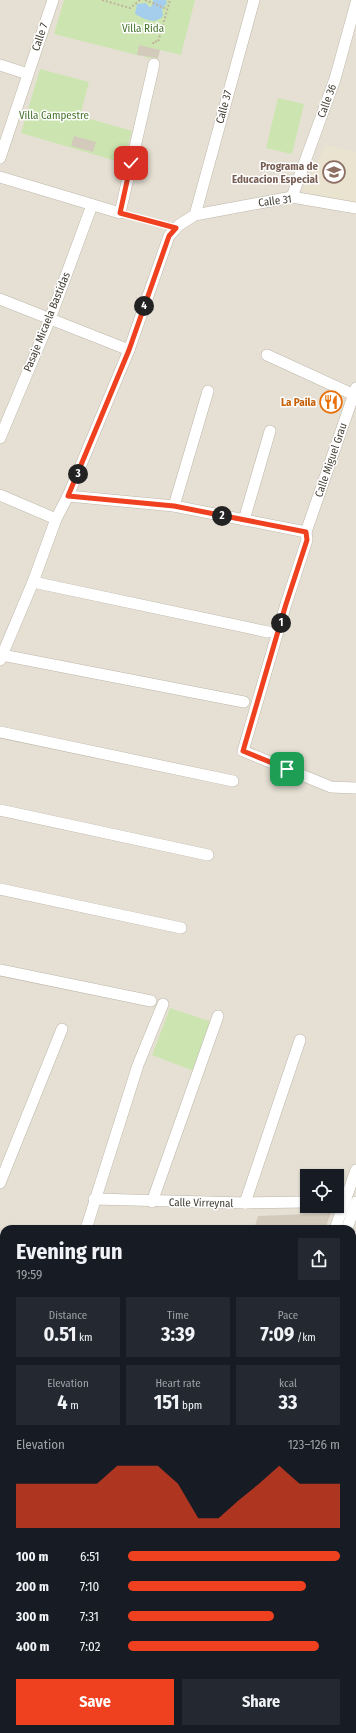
<!DOCTYPE html>
<meta charset="utf-8">
<style>
:root{--surface:#171b24;--page:#242831;--text:#f1f3f6;--muted:#9ea1a6;--accent:#ef411f}
body{margin:0;font-family:"Fira Sans Condensed",sans-serif;background:var(--page);color:var(--text);height:100vh;display:flex;flex-direction:column;font-size:15px;white-space:nowrap}
*{box-sizing:border-box;margin:0}
p{font-size:13px;color:var(--muted)}
.icon{flex:none;width:22px;height:22px;fill:none;stroke:currentColor;stroke-width:2;stroke-linecap:round;stroke-linejoin:round}
.map{position:relative;flex:1;overflow:hidden}
.side{position:absolute;left:0px;top:1225px;width:356px;height:508px;display:flex;flex-direction:column;background:var(--surface);border-radius:12px 12px 0 0;box-shadow:0 1px 3px #0004}
.side>*{flex:none}
.fabs{position:absolute;left:300px;top:1169px;display:grid;gap:8px}
.fabs a{display:grid;place-items:center;width:44px;height:44px;border-radius:0px;background:var(--surface);box-shadow:0 1px 3px #0004;font-size:20px}
.pin{position:absolute;display:grid;place-items:center;width:34px;height:34px;color:#fff;margin:-17px;border-radius:8px;box-shadow:0 2px 6px #0006}
.km{position:absolute;width:20px;height:20px;margin:-10px;border-radius:50%;background:#222;color:#fff;font-size:11px;line-height:20px;text-align:center}
.round{display:grid;place-items:center;flex:none;width:42px;height:42px;border-radius:0px;background:var(--page)}
.summary{display:flex;align-items:center;justify-content:space-between;height:68px;padding:0 16px}
h1{font-size:22px;font-weight:700;line-height:30px}
.stats{display:grid;grid-template-columns:repeat(3,1fr);gap:6px;height:68px;padding:4px 16px}
.stats div{display:grid;align-content:center;border-radius:0px;background:var(--page);text-align:center}
.stats b{font-size:20px;font-weight:700}
.stats small{font-size:11px;font-weight:400}
.stats p{font-size:11px}
.chart{height:112px;padding:8px 16px}
.chart p{display:flex;justify-content:space-between}
.chart svg{width:100%;height:72px;margin-top:4px;fill:var(--accent);opacity:.7}
.primary-button{display:flex;gap:8px;margin-top:auto;padding:8px 16px}
.primary-button a{flex:1;height:46px;border-radius:0px;background:var(--accent);color:#fff;font-size:16px;font-weight:700;line-height:46px;text-align:center}
.primary-button a+a{background:var(--page);color:var(--text)}
ul{padding:0 16px;list-style:none;font-size:13px}
li{display:grid;grid-template-columns:64px 48px 1fr;align-items:center;height:30px}
li i{height:10px;border-radius:5px;background:var(--accent)}
.map>svg:first-child{display:block}
.residential{fill:#e6e0d4;fill-rule:evenodd}
.education{fill:#eae3d0}
.green{fill:#cce5b0}
.parking{fill:#e3e1de}
.water{fill:#a4ceec}
.building{fill:#d3cabc}
.lines{fill:none;stroke-linecap:round;stroke-linejoin:round}
.service-casing{stroke:#bdb6a9;stroke-width:6}
.minor-casing{stroke:#bdb6a9;stroke-width:12}
.secondary-casing{stroke:#d0c297;stroke-width:17}
.trunk-casing{stroke:#d59f3c;stroke-width:20}
.path{stroke:#beb29b;stroke-width:2;stroke-dasharray:2 2;stroke-linecap:butt}
.service{stroke:#fff;stroke-width:5.5}
.minor{stroke:#fff;stroke-width:11}
.secondary{stroke:#fcefc6;stroke-width:16}
.trunk{stroke:#f8d482;stroke-width:19}
.route-casing{stroke:#fff;stroke-width:8}
.route{stroke:#ef411f;stroke-width:5}
.labels{text-anchor:middle;dominant-baseline:central;stroke-width:3;stroke-linejoin:round;paint-order:stroke}
.park-label{font-size:11px;fill:#46732c;stroke:#fff}
.street-label{font-size:11px;fill:#443f35;stroke:#fff}
.education-label{font-size:11px;font-weight:bold;fill:#785e54;stroke:#fff;text-anchor:end}
.food-label{font-size:11px;font-weight:bold;fill:#c56008;stroke:#fff;text-anchor:end}
</style>
<div class="map">
<svg width="356" height="1733" viewBox="0 0 356 1733">
<rect width="100%" height="100%" fill="#f2eee6"/>
<path class="residential" d="M0,0H356V1392L352,1393V1229H4V1501L0,1502ZM307,1176H337V1206H307Z"/>
<polygon class="education" points="326,145 356,152 356,202 302,192"/>
<g class="green">
<polygon points="64,0 195,0 181,55 160,50 157,60 54,34"/>
<polygon points="40,69 89,82 80,116 132,131 123,163 21,133"/>
<polygon points="278,98 304,104 292,154 266,148"/>
<polygon points="170,1008 212,1022 194,1071 152,1055"/>
<polygon points="352,1237 356,1238 356,1288 352,1287"/>
</g>
<g class="parking">
<polygon points="356,1426 356,1524 352,1523 352,1427"/>
<polygon points="352,1690 356,1691 356,1733 226,1733 221,1729 352,1729"/>
</g>
<path class="water" d="M153,0H166L167,3L162,9L163,16C155,25 144,19 135,14L137,4L146,3L149,7L152,6Z"/>
<g class="building">
<polygon points="139,45 160,50 158,58 137,55"/>
<polygon points="74,136 96,142 93,152 71,146"/>
<polygon points="331,1213 325,1229 254,1229 258,1216"/>
</g>
<g class="lines">
<g class="service-casing">
<g id="service">
<polyline points="352,1234 356,1235"/>
<polyline points="352,1433 356,1431"/>
<polyline points="352,1525 356,1526"/>
<polyline points="352,1687 356,1688"/>
<polyline points="239,1729 244,1733"/>
</g>
</g>
<g class="minor-casing">
<g id="minor">
<polyline points="0,65 28,74"/>
<polyline points="0,158 53,0"/>
<polyline points="0,177 120,213 154,64"/>
<polyline points="292,197 335,79 356,3"/>
<polyline points="195,215 254,0"/>
<polyline points="0,299 129,350"/>
<polyline points="267,355 354,395"/>
<polyline points="356,388 306,532 307,540 286,604 243,751 331,787 356,788"/>
<polyline points="0,438 50,319 92,205"/>
<polyline points="0,495 56,519 68,496 174,506 306,532"/>
<polyline points="68,496 129,350 169,236 179,225 195,215 292,197 356,208"/>
<polyline points="174,506 208,391"/>
<polyline points="244,520 270,431"/>
<polyline points="33,582 268,632"/>
<polyline points="2,655 244,702"/>
<polyline points="0,660 33,582 56,519"/>
<polyline points="0,732 233,781"/>
<polyline points="0,810 208,855"/>
<polyline points="0,889 181,928"/>
<polyline points="0,970 151,1001"/>
<polyline points="0,1183 62,1029"/>
<polyline points="94,1199 245,1203 307,1202"/>
<polyline points="152,1202 218,1016"/>
<polyline points="245,1203 300,1040"/>
<polyline points="86,1229 138,1065 163,1004"/>
<polyline points="335,1229 356,1170"/>
<polyline points="347,1229 356,1202"/>
<polyline points="0,1284 4,1285"/>
<polyline points="352,1310 356,1315"/>
</g>
</g>
<g class="secondary-casing">
<g id="secondary">
<polyline points="0,1590 4,1593"/>
<polyline points="0,1618 4,1621"/>
<polyline points="142,1729 147,1733"/>
<polyline points="183,1729 188,1733"/>
</g>
</g>
<g class="trunk-casing">
<g id="trunk">
<polyline points="352,1356 356,1356"/>
<polyline points="0,1361 4,1361"/>
<polyline points="352,1378 356,1378"/>
<polyline points="0,1380 4,1380"/>
<polyline points="352,1404 356,1403"/>
</g>
</g>
<g class="path">
<polyline points="102,0 130,8 140,0"/>
<polyline points="145,0 167,9"/>
<polyline points="153,44 154,41 158,42 170,0"/>
<polyline points="131,216 163,225"/>
<polyline points="0,1695 4,1691"/>
</g>
<use href="#service" class="service"/>
<use href="#minor" class="minor"/>
<use href="#secondary" class="secondary"/>
<use href="#trunk" class="trunk"/>
</g>
<g class="lines">
<g class="route-casing">
<polyline id="route" points="131,163 120,213 176,228 169,236 129,350 68,496 174,506 306,532 307,540 286,604 243,751 287,769"/>
</g>
<use href="#route" class="route"/>
</g>
<defs>
<g id="school-ring" transform="scale(1.15)"><circle r="9.5" fill="#fff" stroke="#8d6e63" stroke-width="1.5"/><path d="M0-5L7-2L0 1L-7-2ZM-4 1L0 2.5L4 1V4Q0 6-4 4Z" fill="#8d6e63"/></g>
<g id="restaurant-ring" transform="scale(1.15)"><circle r="9.5" fill="#fff" stroke="#e8710a" stroke-width="1.5"/><path d="M-5-6h1v4h1v-4h1v4h1v-4h1v5L-1.5 .5V6h-2V.5L-5-1ZM5-6V6H3V1.5H1.5Q1.5-4 5-6Z" fill="#e8710a"/></g>
</defs>
<g fill-rule="evenodd">
<use href="#school-ring" x="334" y="172"/>
<use href="#restaurant-ring" x="331" y="402"/>
</g>
<g class="labels">
<g class="park-label">
<text x="143" y="28">Villa Rida</text>
<text x="54" y="115">Villa Campestre</text>
</g>
<g class="street-label">
<text transform="translate(40 37) rotate(-72)">Calle 7</text>
<text transform="translate(327 101) rotate(-70)">Calle 36</text>
<text transform="translate(224 107) rotate(-75)">Calle 37</text>
<text transform="translate(275 201) rotate(-7)">Calle 31</text>
<text transform="translate(47 322) rotate(-68)">Pasaje Micaela Bastidas</text>
<text transform="translate(331 460) rotate(-71)">Calle Miguel Grau</text>
<text transform="translate(201 1203) rotate(1)">Calle Virreynal</text>
</g>
<g class="education-label">
<text x="318" y="166">Programa de<tspan x="318" dy="13">Educacion Especial</tspan></text>
</g>
<g class="food-label">
<text x="316" y="402">La Paila</text>
</g>
</g>
</svg>
<div class="fabs">
<a><svg class="icon" aria-label="locate" viewBox="0 0 24 24"><circle cx="12" cy="12" r="6"/><path d="M12 2v4M12 18v4M2 12h4M18 12h4"/></svg></a>
</div>
<div class="pin" style="left:287px;top:769px;background:#1e9e55"><svg class="icon" aria-label="arrive" viewBox="0 0 24 24"><path d="M6 21V4h12l-3 4 3 4H6"/></svg></div>
<div class="pin" style="left:131px;top:163px;background:#d93025"><svg class="icon" aria-label="check" viewBox="0 0 24 24"><path d="M5 12l5 5 9-10"/></svg></div>
<b class="km" style="left:281px;top:623px">1</b>
<b class="km" style="left:222px;top:516px">2</b>
<b class="km" style="left:78px;top:474px">3</b>
<b class="km" style="left:144px;top:306px">4</b>
<section class="side">
<div class="summary"><div><h1>Evening run</h1><p>19:59</p></div><a class="round"><svg class="icon" aria-label="share" viewBox="0 0 24 24"><path d="M12 15V3M7 8l5-5 5 5M5 13v7h14v-7"/></svg></a></div>
<div class="stats">
<div><p>Distance</p><b>0.51<small> km</small></b></div>
<div><p>Time</p><b>3:39</b></div>
<div><p>Pace</p><b>7:09<small> /km</small></b></div>
</div>
<div class="stats">
<div><p>Elevation</p><b>4<small> m</small></b></div>
<div><p>Heart rate</p><b>151<small> bpm</small></b></div>
<div><p>kcal</p><b>33</b></div>
</div>
<div class="chart"><p><span>Elevation</span>123–126 m</p>
<svg viewBox="0 0 160 44" preserveAspectRatio="none"><path d="M0 44V17L10 17L20 17L30 17L40 17L50 6L60 6L70 6L80 17L90 38L100 38L110 27L120 17L130 6L140 17L150 17L160 17V44z"/></svg>
</div>
<ul>
<li><b>100 m</b>6:51<i style="width:100%"></i></li>
<li><b>200 m</b>7:10<i style="width:84%"></i></li>
<li><b>300 m</b>7:31<i style="width:69%"></i></li>
<li><b>400 m</b>7:02<i style="width:90%"></i></li>
</ul>
<div class="primary-button"><a>Save</a><a>Share</a></div>
</section>
</div>
